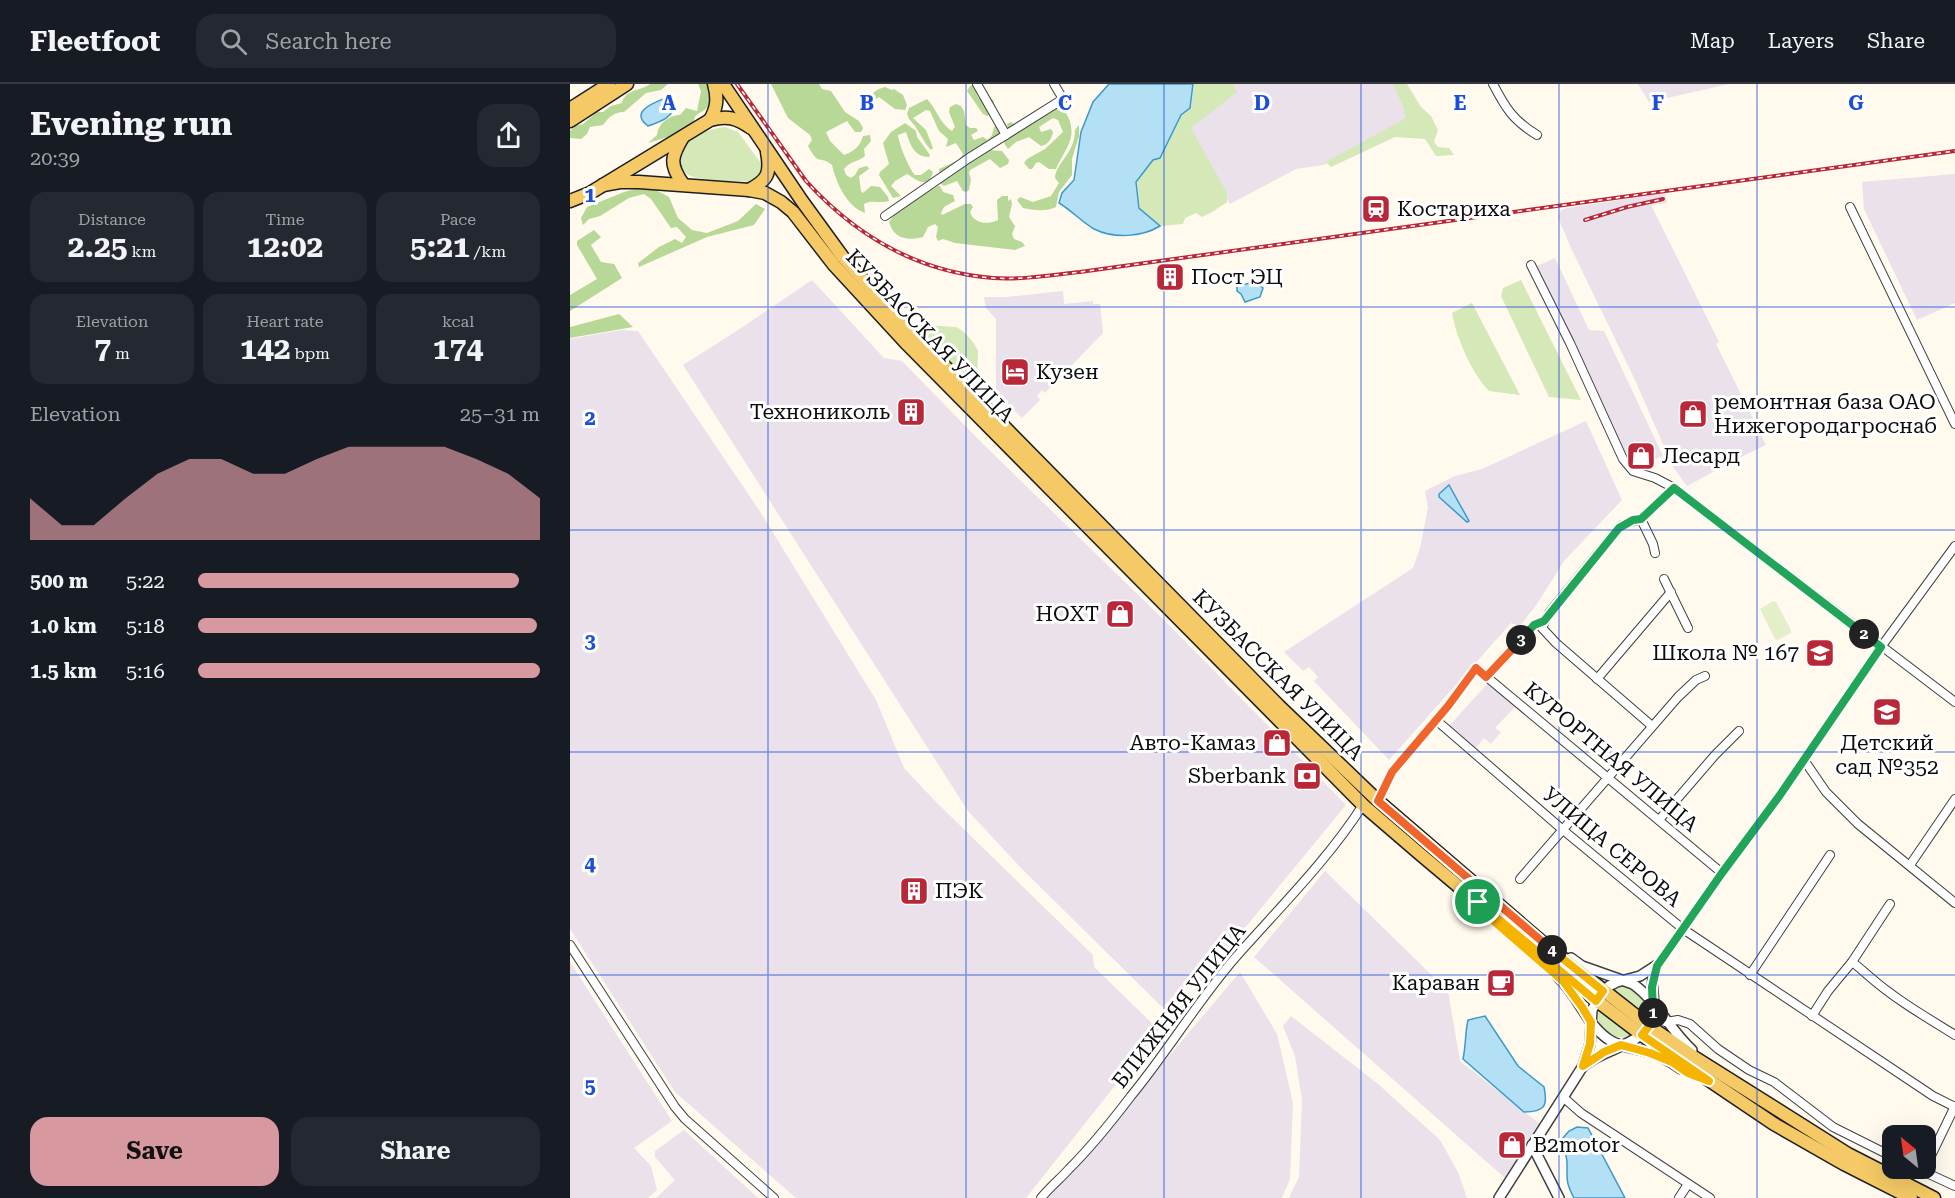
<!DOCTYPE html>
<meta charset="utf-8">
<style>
:root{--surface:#171b24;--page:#242831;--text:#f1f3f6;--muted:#9ea1a6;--line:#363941;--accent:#d898a0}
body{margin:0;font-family:"Roboto Serif",serif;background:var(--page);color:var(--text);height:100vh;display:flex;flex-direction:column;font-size:22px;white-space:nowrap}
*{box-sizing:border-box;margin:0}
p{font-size:20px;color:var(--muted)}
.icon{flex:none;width:33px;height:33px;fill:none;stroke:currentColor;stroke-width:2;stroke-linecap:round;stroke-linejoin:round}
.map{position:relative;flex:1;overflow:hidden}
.details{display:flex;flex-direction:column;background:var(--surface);width:570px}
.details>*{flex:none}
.needle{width:39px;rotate:331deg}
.fabs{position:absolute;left:1312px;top:1041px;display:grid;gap:12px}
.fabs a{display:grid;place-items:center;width:54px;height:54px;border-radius:12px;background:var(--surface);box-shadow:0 6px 24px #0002;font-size:30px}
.pin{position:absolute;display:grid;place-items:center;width:51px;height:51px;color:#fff;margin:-26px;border:3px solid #fff;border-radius:50%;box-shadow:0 2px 6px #0007}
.km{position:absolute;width:30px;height:30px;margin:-15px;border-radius:50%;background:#222;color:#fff;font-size:16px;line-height:30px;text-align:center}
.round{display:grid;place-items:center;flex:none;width:63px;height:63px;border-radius:18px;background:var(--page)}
.overview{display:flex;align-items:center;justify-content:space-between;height:102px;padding:0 30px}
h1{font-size:33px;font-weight:700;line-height:45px}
.metrics{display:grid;grid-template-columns:repeat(3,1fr);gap:9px;height:102px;padding:6px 30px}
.metrics div{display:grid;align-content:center;border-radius:15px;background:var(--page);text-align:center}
.metrics b{font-size:30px;font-weight:700}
.metrics small{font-size:16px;font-weight:400}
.metrics p{font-size:16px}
.chart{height:168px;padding:12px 30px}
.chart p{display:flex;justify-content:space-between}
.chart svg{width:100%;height:108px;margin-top:6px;fill:var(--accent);opacity:.7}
.button{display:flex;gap:12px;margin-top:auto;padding:12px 30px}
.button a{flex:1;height:69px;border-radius:18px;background:var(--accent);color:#111;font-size:24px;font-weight:700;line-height:69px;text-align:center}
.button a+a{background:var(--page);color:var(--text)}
ul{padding:0 30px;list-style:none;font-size:20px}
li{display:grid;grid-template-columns:96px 72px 1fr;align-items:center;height:45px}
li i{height:15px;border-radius:8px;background:var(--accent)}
header{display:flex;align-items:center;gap:36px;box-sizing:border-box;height:84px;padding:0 30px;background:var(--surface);border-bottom:2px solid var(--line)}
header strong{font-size:28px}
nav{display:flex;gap:33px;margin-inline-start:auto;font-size:21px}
.search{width:420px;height:54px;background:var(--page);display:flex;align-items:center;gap:15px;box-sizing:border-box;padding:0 21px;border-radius:18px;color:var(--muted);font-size:22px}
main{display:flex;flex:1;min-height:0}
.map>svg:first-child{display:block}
.industrial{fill:#eae1eb}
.green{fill:#d4e8b8}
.forest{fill:#b8d897}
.pitch{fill:#e4efc9}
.water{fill:#b3e0f5;stroke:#3c9aca;stroke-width:1.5}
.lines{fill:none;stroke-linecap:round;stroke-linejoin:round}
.minor-casing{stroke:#404040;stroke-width:10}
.tertiary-casing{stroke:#404040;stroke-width:12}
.primary-casing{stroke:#1e1e1e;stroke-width:15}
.minor{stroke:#fff;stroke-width:8}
.tertiary{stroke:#fff;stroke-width:9}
.primary{stroke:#f5ca66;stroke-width:12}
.rail-casing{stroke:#b92838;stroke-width:4}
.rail{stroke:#fff;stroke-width:1.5;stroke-dasharray:4.5;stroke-linecap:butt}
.split-1-casing{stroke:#fff;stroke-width:12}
.split-2-casing{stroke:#fff;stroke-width:12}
.split-3-casing{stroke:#fff;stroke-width:12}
.split-4-casing{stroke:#fff;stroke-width:12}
.split-5-casing{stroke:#fff;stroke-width:12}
.split-1{stroke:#f5b400;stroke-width:8}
.split-2{stroke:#22a559;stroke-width:8}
.split-3{stroke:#22a559;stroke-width:8}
.split-4{stroke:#f0652b;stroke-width:8}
.split-5{stroke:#f5b400;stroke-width:8}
.grid{fill:none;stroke:#1d4ed8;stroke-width:1.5;stroke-opacity:0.55}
.labels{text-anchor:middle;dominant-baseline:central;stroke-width:6;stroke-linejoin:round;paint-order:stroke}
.poi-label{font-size:21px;fill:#0d0d0d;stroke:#fff;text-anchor:start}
.street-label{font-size:21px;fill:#0d0d0d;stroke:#fff}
.grid-label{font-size:20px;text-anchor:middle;font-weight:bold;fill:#1d4ed8;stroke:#fff;stroke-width:6;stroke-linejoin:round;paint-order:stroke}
</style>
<header>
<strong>Fleetfoot</strong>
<div class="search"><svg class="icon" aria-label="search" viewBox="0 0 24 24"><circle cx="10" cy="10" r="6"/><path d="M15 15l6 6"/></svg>Search here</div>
<nav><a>Map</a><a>Layers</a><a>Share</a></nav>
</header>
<main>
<section class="details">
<div class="overview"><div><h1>Evening run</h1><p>20:39</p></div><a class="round"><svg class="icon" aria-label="share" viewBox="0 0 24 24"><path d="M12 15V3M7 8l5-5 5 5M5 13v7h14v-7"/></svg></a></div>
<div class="metrics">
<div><p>Distance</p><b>2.25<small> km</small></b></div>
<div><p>Time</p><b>12:02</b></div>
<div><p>Pace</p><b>5:21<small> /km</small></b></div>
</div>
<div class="metrics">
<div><p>Elevation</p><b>7<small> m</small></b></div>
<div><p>Heart rate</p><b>142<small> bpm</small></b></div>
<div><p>kcal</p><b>174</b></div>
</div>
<div class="chart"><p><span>Elevation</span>25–31 m</p>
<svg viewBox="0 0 160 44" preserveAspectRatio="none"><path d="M0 44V27L10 38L20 38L30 27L40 17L50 11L60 11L70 17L80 17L90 11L100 6L110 6L120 6L130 6L140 11L150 17L160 27V44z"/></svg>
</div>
<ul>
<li><b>500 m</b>5:22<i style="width:94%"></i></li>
<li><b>1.0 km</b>5:18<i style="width:99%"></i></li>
<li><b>1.5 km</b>5:16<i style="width:100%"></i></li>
</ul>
<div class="button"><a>Save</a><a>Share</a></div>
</section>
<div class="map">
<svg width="1385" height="1114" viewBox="0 0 1385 1114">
<rect width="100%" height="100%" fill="#fffaed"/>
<g class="industrial">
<polygon points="661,0 826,0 843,34 754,81 726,85 660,120 614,44"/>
<polygon points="1068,0 1159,0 1079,18"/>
<polygon points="1385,90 1385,219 1347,236 1294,125 1292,98"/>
<polygon points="1095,109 1097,119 1081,121 1149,258 1146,260 1196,361 1175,371 1117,402 1103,383 1065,296 1000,162 988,133 991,126 997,124"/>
<polygon points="985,174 1019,246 1034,247 1093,372 1067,383 1056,374 965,183"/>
<polygon points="242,196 314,274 332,277 413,360 592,534 776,721 627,902 615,902 592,923 451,784 398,727 113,281 165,248"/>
<polygon points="493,207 494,220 523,217 523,220 530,220 533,249 475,309 472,306 467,312 470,316 452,334 426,308 426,235 416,224 414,213 436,213"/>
<polygon points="51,246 68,247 191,429 306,616 334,684 366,718 523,871 524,883 589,946 456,1114 226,1114 105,1008 0,845 0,255"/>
<polygon points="1016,337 1052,416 994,477 967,520 950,542 941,539 819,676 744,597 748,593 739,583 733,587 714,568 843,484 850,464 858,424 855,407 885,392 912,385"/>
<polygon points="918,599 945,623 925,644 931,648 921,660 914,654 904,666 878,643"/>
<polygon points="755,787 878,907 890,977 970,1040 935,1094 684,873"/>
<polygon points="0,878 102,1037 64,1064 81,1082 87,1106 78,1114 0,1114"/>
<polygon points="670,888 707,950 723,1019 720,1095 712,1114 479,1114"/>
<polygon points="721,932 808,1000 870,1056 888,1088 897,1114 719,1114 729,1093 732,1016 725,972 713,942"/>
<polygon points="114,1046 188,1114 86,1114 105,1096 85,1073 85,1067"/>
</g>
<g class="green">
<polygon points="624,0 663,0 667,8 621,44 657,109 657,118 642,128 632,133 626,129 615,134 613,140 591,142 570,124 567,98 583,77 591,74 611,32 621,24"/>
<polygon points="823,0 837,0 851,23 861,32 868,46 864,58 868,63 879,64 884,71 866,72 855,55 825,53 761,83 756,78 836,34 833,22"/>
<path d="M155,43L168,48L190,78C195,89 186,91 181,98C166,97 134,97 121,92C115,90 110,85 109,79C106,55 138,45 155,43Z"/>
<polygon points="951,196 1011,316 979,313 931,212 933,204"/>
<path d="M902,219L950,311L919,307C902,290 886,253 882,229Z"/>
<path d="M356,241L386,243C395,247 404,258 408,267L407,302L402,304L349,248Z"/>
<path d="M1054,902C1070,906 1080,918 1077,934L1039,907Z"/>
<path d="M1027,926L1062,952C1048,956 1037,952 1029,940Z"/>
</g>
<g class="forest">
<path d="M80,0H98L91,6L76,9L54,28C44,28 39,33 33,41L20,43L17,50L11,55L0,54V47L5,42L13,40L27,28H33L41,22L52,19C55,5 71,7 80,0Z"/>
<path d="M128,0H140L141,16L136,25L126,31L121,43L112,44L105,51L78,59L87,51C88,40 99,31 110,31L116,24L127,27L131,7Z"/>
<path d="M201,0H249L252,5L261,7L275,28L289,37L293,44L291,48H285L277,37L256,48L260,57L274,71C285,67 290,62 293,52L300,51L301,57L294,65L295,72C288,78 280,77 274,85L276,91L281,94L285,91L289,84L297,82L299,85L289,92L291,107L293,109L301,102L310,103L318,113L319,117C310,120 302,115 294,120L295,129C276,122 266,98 262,81C249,70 250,84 238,62L242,56L240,51L218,34Z"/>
<path d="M404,0C405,7 407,14 413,18L422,15L424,17L420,30L417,32L413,30L397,7L400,2Z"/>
<path d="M315,3L322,6L324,5L333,11L337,21L335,26L325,25L309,13L297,22L295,17C301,10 306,5 315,3Z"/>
<path d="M357,15C366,24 370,40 382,47L385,43L379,28L380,23L386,20L391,22L394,27L396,41L400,44H406L408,47L401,51L404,56L413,53L418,56L422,51L424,43L428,42L431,50L398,78H402L419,66L432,67L439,76L438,80L430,84L420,75L400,86L399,89L401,95L399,106L396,108L393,107L387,97L374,102L371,100L369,85L389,76L393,70L386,59L376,63L378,55L369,47L360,27L356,26L343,34L356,46L363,64L361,66L356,60L345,42L339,35L337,30L339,24Z"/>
<path d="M487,24C499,26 503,42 501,53C499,63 490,75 486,85H479L469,78L466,79L462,85H459L454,79L457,75L475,65L493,48L488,36L483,34L469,43L471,48L481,45L483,48C482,54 478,61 471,62L459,53L446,58L438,65L434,59L439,48L437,40L441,38L448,43C469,40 471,27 487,24Z"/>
<path d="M335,39L346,47L347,53L360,71L359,73C344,73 340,60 336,48L328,51C329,61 339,84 345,91H351L359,85L363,88C358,106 347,96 337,90L325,97L321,102L331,112L323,114L309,91L310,88L319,80L313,59L321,48Z"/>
<path d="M509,41V52L502,75V91L489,108L486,123C476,128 463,126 453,124L447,116L450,113L463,118L481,112L489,99L485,94C486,78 505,70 505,46Z"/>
<path d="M368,102H370L373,108L383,111L385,117L374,123L371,129L372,131L395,120H401L403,123L400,128C404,140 418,141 428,136L427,116L432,112H438V117L441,115L442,120L439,133L445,142L442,150L444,155L452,158L455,162L445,166L385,159L373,155L368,157L366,153L368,143L365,140L358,143L353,153C337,157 324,155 319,138L327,127Z"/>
<polygon points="69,104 82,104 99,113 108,134 122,146 137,149 168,137 186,120 195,125 184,141 137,153 69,183 68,179 89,163 105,155 112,159 116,153 107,143 101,144 81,115 74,110 59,114 30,132 19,135 13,141 11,134 17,123 54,108"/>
<polygon points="24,146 31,153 21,161 31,178 44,180 52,194 0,227 0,211 27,195 7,161 7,157"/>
<polygon points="49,230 63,243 0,254 0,243"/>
</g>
<polygon class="pitch" points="1203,517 1206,518 1221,546 1221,549 1208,556 1205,555 1190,525"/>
<g class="water">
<path d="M539,0H623L620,24L611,31L590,74L583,76L566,98L569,124L590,142C572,153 544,155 524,145C512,138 501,126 489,119L492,109L504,96L511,48L523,18Z"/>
<path d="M98,13L105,18C105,33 90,38 78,42C58,27 86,18 98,13Z"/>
<polygon points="685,198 693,204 690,213 675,218 671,210 667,207 667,202"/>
<polygon points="879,401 899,437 897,438 869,413 869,410"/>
<path d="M915,932L948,982L974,1003C978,1022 975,1028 954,1028L893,975C896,961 895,949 898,936Z"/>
<path d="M1007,1043L1018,1044L1055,1114H1004C996,1099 997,1096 997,1080C997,1072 994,1063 992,1055L999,1047Z"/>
</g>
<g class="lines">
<g class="minor-casing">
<g id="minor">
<polyline points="407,0 436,51"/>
<path d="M923,0C936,25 943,36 967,51"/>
<polyline points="1280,123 1385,340"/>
<polyline points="315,132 399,74 493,15 484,0"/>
<polyline points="961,181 1000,259 1053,375 1063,387 1085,394 1104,404 1385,618"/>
<polyline points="1071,435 1083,460 1085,469"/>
<polyline points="1094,495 1118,544"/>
<polyline points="916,593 964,541 974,537"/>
<polyline points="1027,595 1101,508"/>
<polyline points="866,636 993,746 1113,845 1363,1012 1385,1023"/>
<polyline points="1082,642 986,559 972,544 979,529 1045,448 1052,441 1071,435 1104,404"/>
<polyline points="1234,676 1256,708 1288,740 1385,819"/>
<polyline points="808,717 822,688 878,622 906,584 1152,789"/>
<polyline points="1089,736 1145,671 1169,647"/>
<polyline points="1340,781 1385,715"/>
<polyline points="950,795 1108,613 1126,596 1135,592"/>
<polyline points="0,861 105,1023 115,1035 204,1114"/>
<path d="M1282,878C1289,883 1294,888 1300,893C1325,915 1356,933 1385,951"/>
<polyline points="1087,881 1152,789 1210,711 1311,563 1385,462"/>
<polyline points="1180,891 1260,771"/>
<polyline points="1242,932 1258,907 1282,878 1320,820"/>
<polyline points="1096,938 1108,936 1120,940 1148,965 1179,986 1204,998 1263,1043 1323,1073"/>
<polyline points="993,1013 1011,1029 1140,1114"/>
<polyline points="1356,1082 1385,1022"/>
<polyline points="1346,1084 1385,1102"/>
<path d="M471,1114C480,1103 490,1095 499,1085C521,1063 542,1037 561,1012C598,967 627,918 665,874C709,824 757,777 793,721"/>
<polyline points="1109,1114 1118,1100"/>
</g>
</g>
<g class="tertiary-casing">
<g id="tertiary">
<path d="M1001,874L1012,882L1063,900C1087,917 1100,946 1122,966"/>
<path d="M988,893C1008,911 1016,940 1038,955C1049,963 1065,964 1078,968C1090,971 1101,978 1111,985"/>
<path d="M1015,981C1037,962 1079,962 1083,928C1086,910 1078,903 1087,881"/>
<polyline points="962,1061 989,1114"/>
<polyline points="929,1114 1013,982 1020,960 1022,926 1030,912 1039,902 1047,898 1070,892 1087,881"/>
</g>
</g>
<g class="primary-casing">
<g id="primary">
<polyline points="153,0 232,117 272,172 336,243 709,622 808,717 972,858 1079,942 1124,973 1278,1070 1364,1114"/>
<polyline points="0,25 39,0"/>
<path d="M140,36C147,24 148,14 144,0"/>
<polyline points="0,37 57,0"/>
<path d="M113,53C101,73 99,80 113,100"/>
<polyline points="33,101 50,98 69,98 179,106 195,109 211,118 223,128 264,181 335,258 793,721 850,770 1001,897 1072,951 1204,1040 1274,1080 1341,1114"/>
<path d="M179,106C198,96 201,89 197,68"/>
<path d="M0,117L20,109L140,36C157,31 167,34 181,44"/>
</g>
</g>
<use href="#minor" class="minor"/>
<use href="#tertiary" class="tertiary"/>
<use href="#primary" class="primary"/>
<g class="rail-casing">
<g id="rail">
<path d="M167,0L236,97C286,152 348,188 423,194C452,196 482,191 510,188L1385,67"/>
<polyline points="1015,136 1057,123 1093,115"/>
</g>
</g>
<use href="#rail" class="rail"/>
</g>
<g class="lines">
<g class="split-1-casing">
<polyline id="split-1" points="908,818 925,838 993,897 1012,923 1021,938 1020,960 1013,982 1034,968 1051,961 1080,969 1102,978 1118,989 1139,997 1072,951 1079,942 1083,929"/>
</g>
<g class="split-2-casing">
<polyline id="split-2" points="1083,929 1082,903 1087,882 1152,789 1210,711 1311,563 1294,550"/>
</g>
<g class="split-3-casing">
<polyline id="split-3" points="951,556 964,541 974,537 1049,444 1063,436 1071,435 1104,404 1294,550"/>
</g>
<g class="split-4-casing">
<polyline id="split-4" points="951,556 916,593 906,584 878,622 822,688 808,717 982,866"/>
</g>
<g class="split-5-casing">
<polyline id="split-5" points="908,818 1026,917 1033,907 982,866"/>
</g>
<use href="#split-1" class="split-1"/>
<use href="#split-2" class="split-2"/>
<use href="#split-3" class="split-3"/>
<use href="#split-4" class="split-4"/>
<use href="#split-5" class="split-5"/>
</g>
<path class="grid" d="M198,0V1114M396,0V1114M594,0V1114M791,0V1114M989,0V1114M1187,0V1114M0,223H1385M0,446H1385M0,668H1385M0,891H1385"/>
<defs>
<g id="station-square" transform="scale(1.5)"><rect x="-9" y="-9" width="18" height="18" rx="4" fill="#b92838" stroke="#fff"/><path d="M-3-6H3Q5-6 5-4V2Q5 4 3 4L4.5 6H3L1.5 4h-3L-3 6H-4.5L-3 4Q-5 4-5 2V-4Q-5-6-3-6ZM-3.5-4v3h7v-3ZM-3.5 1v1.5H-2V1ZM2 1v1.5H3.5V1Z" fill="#fff"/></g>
<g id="building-square" transform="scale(1.5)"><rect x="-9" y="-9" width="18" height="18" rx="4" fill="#b92838" stroke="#fff"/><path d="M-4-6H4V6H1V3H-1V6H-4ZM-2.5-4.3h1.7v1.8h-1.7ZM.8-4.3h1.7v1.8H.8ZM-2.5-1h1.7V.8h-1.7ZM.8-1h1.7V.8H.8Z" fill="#fff"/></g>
<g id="hotel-square" transform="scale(1.5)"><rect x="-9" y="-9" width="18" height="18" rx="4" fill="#b92838" stroke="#fff"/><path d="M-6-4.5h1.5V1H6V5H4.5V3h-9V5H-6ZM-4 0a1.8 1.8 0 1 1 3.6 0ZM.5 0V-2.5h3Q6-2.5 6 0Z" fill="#fff"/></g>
<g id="shop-square" transform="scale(1.5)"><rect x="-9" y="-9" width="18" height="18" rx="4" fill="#b92838" stroke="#fff"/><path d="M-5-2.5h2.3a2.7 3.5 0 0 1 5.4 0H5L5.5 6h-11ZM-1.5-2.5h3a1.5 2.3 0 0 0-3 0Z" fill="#fff"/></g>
<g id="school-square" transform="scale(1.5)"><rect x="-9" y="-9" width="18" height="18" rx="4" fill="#b92838" stroke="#fff"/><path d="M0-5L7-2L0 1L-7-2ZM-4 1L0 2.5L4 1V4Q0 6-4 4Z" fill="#fff"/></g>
<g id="bank-square" transform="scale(1.5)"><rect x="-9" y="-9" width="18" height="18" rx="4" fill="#b92838" stroke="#fff"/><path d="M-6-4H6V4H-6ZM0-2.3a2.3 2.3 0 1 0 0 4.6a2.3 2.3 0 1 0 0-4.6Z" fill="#fff"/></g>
<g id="cafe-square" transform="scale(1.5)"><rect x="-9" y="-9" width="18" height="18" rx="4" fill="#b92838" stroke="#fff"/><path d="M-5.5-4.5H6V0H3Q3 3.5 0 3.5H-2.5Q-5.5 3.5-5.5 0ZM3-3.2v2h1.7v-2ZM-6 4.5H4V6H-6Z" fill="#fff"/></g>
</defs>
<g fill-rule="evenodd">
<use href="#station-square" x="806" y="125"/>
<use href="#building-square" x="600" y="193"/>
<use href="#hotel-square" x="445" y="288"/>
<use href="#building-square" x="341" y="328"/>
<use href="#shop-square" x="1123" y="330"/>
<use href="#shop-square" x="1071" y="372"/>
<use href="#shop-square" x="550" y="530"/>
<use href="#school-square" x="1250" y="569"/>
<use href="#school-square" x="1317" y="628"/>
<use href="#shop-square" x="707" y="659"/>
<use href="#bank-square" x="737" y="692"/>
<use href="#building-square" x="344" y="807"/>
<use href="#cafe-square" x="931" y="899"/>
<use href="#shop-square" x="942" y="1061"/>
</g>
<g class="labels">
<g class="poi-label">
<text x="827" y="125">Костариха</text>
<text x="621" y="193">Пост ЭЦ</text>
<text x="466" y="288">Кузен</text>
<text x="1144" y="318">ремонтная база ОАО<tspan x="1144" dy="24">Нижегородагроснаб</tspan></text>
<text x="320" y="328" text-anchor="end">Технониколь</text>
<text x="1092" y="372">Лесард</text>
<text x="529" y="530" text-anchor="end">НОХТ</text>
<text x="1229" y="569" text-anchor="end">Школа № 167</text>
<text x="686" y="659" text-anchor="end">Авто-Камаз</text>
<text x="1317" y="659" text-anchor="middle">Детский<tspan x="1317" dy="24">сад №352</tspan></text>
<text x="716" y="692" text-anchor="end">Sberbank</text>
<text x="365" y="807">ПЭК</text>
<text x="910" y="899" text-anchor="end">Караван</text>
<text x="963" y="1061">B2motor</text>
</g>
<g class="street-label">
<text transform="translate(360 252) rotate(46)">КУЗБАССКАЯ УЛИЦА</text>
<text transform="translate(708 591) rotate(45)">КУЗБАССКАЯ УЛИЦА</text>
<text transform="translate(1041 673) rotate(40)">КУРОРТНАЯ УЛИЦА</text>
<text transform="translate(1042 763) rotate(40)">УЛИЦА СЕРОВА</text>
<text transform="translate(609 922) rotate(-52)">БЛИЖНЯЯ УЛИЦА</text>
</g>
</g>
<g class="grid-label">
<text x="99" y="26">A</text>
<text x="297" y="26">B</text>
<text x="495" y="26">C</text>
<text x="692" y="26">D</text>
<text x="890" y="26">E</text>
<text x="1088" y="26">F</text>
<text x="1286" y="26">G</text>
<text x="20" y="118">1</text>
<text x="20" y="341">2</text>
<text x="20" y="564">3</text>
<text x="20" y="787">4</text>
<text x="20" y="1009">5</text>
</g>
</svg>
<div class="fabs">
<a><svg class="needle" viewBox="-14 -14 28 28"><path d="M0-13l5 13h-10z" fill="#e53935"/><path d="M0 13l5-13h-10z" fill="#9ea1a6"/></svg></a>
</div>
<div class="pin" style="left:908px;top:818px;background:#1e9e55"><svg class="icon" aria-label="arrive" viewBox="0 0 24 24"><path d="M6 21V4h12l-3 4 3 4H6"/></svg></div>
<b class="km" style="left:1083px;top:929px">1</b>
<b class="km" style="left:1294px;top:550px">2</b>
<b class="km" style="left:951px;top:556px">3</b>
<b class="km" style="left:982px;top:866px">4</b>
</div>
</main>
